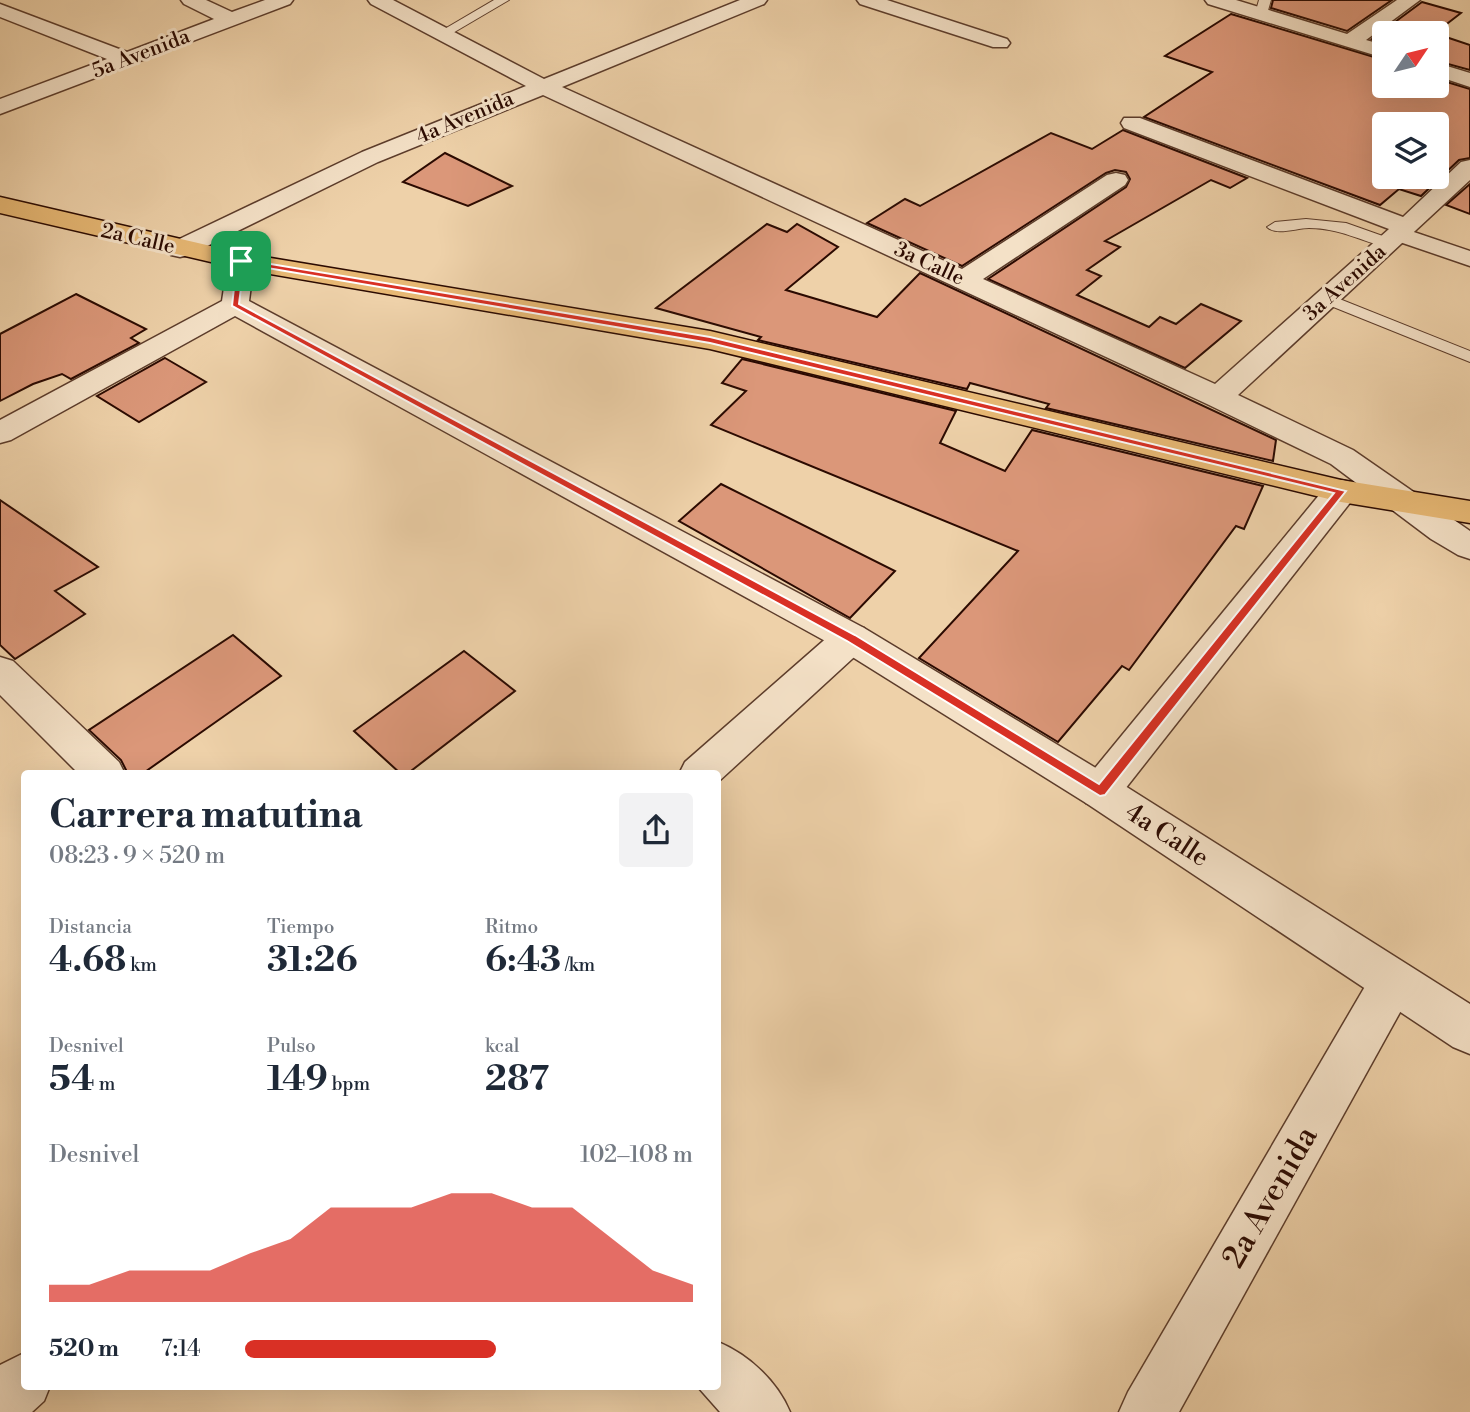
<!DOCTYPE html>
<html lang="es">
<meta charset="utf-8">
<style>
:root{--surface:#fff;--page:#f2f2f3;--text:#1f2937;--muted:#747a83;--accent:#d93025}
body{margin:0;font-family:"Libre Bodoni",serif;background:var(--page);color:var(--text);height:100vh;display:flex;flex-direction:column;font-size:26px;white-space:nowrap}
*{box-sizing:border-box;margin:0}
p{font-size:23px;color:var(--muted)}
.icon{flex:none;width:38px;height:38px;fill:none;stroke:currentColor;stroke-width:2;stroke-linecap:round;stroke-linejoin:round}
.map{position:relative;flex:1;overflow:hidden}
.panel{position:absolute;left:21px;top:770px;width:700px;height:620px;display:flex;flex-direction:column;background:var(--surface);border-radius:7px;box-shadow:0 7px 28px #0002}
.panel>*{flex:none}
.needle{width:46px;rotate:55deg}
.tools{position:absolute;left:1372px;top:21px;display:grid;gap:14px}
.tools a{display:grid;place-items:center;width:77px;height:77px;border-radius:7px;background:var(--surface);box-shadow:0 7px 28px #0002;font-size:35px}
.pin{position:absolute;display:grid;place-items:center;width:60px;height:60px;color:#fff;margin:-30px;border-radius:14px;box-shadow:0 4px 10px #0006}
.round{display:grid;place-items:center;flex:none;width:74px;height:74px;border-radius:7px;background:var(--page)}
.overview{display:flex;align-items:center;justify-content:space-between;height:119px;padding:0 28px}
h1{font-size:38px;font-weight:800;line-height:52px}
.metrics{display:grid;grid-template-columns:repeat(3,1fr);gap:10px;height:119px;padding:7px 28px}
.metrics div{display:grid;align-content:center}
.metrics b{font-size:35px;font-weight:800}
.metrics small{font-size:19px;font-weight:400}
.metrics p{font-size:19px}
.chart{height:196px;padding:14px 28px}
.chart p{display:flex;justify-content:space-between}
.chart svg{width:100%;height:126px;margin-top:7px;fill:var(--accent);opacity:.7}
ul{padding:0 28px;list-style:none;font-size:23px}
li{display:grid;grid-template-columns:112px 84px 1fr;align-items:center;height:52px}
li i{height:18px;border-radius:9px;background:var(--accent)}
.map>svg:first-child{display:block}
.building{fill:#db9779;stroke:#2b0a01;stroke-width:2;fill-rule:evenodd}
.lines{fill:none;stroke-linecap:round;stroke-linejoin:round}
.service-casing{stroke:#5c3c2b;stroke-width:2}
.pedestrian-casing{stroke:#5c3c2b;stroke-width:3}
.minor-casing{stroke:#5c3c2b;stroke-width:3}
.tertiary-casing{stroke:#5c3c2b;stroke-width:3}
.primary-casing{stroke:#2b0a01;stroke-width:3}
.service{fill:#f4e1c7;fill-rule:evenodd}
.pedestrian{fill:#f4e1c7;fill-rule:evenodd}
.minor{fill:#f4e1c7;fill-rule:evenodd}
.tertiary{fill:#f4e1c7;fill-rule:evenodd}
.primary{fill:#e7b874;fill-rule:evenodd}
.route{fill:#d93025;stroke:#fff;stroke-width:2;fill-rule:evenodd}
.labels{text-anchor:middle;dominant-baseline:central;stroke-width:6;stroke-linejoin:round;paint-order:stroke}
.far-street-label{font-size:21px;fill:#2b0a01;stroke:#f4e1c7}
.street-label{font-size:26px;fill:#2b0a01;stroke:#f4e1c7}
.near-street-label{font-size:32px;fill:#2b0a01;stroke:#f4e1c7}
</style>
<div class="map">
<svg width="1470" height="1412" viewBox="0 0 1470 1412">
<rect width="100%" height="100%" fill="#eed1a9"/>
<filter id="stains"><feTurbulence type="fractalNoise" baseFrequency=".00286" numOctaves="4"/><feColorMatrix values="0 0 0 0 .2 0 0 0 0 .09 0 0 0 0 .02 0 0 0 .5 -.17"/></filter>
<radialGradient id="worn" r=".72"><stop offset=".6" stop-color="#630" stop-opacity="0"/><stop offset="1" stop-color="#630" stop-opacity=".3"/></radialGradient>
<g class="building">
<polygon points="1273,0 1392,0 1347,31 1271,8"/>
<polygon points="1422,2 1461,13 1435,33 1384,33 1384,42 1372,39"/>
<path d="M1231,14L1384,60V86H1437V79L1470,89V158L1459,160L1421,196L1399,189L1380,205L1144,117L1212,72L1165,56ZM1384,124H1437V177H1384Z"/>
<polygon points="1437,34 1470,45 1470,70 1437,61"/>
<polygon points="1123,130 1247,178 1230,188 1211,180 1105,241 1120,247 1087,270 1101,276 1077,295 1149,327 1160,317 1176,324 1201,304 1241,321 1185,368 988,279 1126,187 1130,179 1126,172 1115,170 1106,173 962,266 867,223 905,199 920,206 1051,133 1092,149"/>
<polygon points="445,153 512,186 468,206 403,182"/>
<polygon points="1470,184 1470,214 1446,205"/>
<polygon points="767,224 787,232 797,224 838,247 786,290 877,317 920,273 1276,440 1273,461 1046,408 1049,404 970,383 967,389 758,340 761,337 656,308"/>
<polygon points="76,294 146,329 131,338 139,343 71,379 62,374 33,384 0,401 0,334"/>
<polygon points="165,358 206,382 139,422 97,396"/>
<polygon points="742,359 956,411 940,443 1005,471 1032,430 1263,486 1244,529 1236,526 1129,670 1122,666 1058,742 919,658 1018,551 711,425 746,391 722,383"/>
<polygon points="721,484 895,571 850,618 679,521"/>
<polygon points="0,500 98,567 55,591 85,614 15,659 0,645"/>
<polygon points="233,635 281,676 142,774 128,774 121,760 89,730"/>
<polygon points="464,651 515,691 407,774 401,774 354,731"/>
</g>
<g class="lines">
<g class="service-casing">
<g id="service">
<polygon points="494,0 509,0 446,37 436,34"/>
<polygon points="1259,0 1271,0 1267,14 1261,18 1255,14"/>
<path d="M1306,219L1346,223L1394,240L1397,243L1389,248C1361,241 1339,228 1309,228C1297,228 1276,236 1267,227L1275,222Z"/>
<polygon points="1327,294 1470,351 1470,362 1321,302 1319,299"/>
</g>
</g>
<g class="pedestrian-casing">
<polygon id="pedestrian" points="1399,227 1470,251 1470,266 1391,239 1388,234 1391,229"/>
</g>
<g class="minor-casing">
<g id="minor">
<polygon points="181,0 206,0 232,12 265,0 293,0 290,4 0,114 0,99 107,59 0,17 0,4 127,52 214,19 184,4"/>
<polygon points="368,0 393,0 544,79 740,0 767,0 764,4 562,87 962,269 1107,175 1116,173 1125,175 1128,180 1125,185 983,279 1215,384 1389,229 1124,128 1121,123 1124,118 1140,118 1403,217 1461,162 1470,160 1470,180 1238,395 1353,450 1470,531 1470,559 1458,555 1431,539 1331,464 1207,404 543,95 378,162 189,255 180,257 171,255 167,249 171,243 362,152 526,86 371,4"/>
<polygon points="857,0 887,0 1007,39 1010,43 1007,47 993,47 860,4"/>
<polygon points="1205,0 1236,0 1347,34 1397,0 1420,0 1366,40 1384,45 1384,58 1208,4"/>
<polygon points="1437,63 1470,73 1470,87 1437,76"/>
<polygon points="1341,480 1353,483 1357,491 1353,499 1114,803 1100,808 1086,803 1080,791 1086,779 1329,483"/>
<polygon points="851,624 864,628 869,638 864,648 718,782 718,774 679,774 685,762 838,628"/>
<polygon points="1393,960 1409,966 1416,981 1409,996 1179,1412 1119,1412 1128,1392 1377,966"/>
<polygon points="24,1353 24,1386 50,1386 44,1401 32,1412 0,1412 0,1365"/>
</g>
</g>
<g class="tertiary-casing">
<g id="tertiary">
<polygon points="241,253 250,255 254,261 249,301 864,628 1114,779 1470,1004 1470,1054 1453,1047 1086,803 838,648 235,316 11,440 0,443 0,420 222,301 228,261 232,255"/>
<polygon points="0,657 13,661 119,762 125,774 79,774 0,695"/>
<path d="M718,1342C749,1355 777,1381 790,1412H720L697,1386H718Z"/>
</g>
</g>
<g class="primary-casing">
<polygon id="primary" points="0,197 241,253 710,331 1341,480 1470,501 1470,523 1341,502 710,349 241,269 0,213"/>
</g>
<use href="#service" class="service"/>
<use href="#pedestrian" class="pedestrian"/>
<use href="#minor" class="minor"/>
<use href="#tertiary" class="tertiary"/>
<use href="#primary" class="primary"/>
</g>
<path class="route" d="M241,259L710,337L1346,491L1105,795L1100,796L847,641L232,306L237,261ZM244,264L710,343L1334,493L1099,784L855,635L239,304Z"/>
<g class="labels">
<g class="far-street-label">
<text transform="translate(141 54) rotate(-21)">5a Avenida</text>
<text transform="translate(465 118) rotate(-23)">4a Avenida</text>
<text transform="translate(138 239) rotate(13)">2a Calle</text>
<text transform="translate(929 264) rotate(25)">3a Calle</text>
<text transform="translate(1345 283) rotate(-42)">3a Avenida</text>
</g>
<g class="street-label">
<text transform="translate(1167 835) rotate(33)">4a Calle</text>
</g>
<g class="near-street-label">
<text transform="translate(1270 1197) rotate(-60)">2a Avenida</text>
</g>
</g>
<rect width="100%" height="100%" filter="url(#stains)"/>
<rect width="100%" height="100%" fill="url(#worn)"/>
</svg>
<div class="tools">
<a><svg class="needle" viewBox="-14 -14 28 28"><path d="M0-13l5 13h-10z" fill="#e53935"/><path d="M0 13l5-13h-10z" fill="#747a83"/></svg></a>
<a><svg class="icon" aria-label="layers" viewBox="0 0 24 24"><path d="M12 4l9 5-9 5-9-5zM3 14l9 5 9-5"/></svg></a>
</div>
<div class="pin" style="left:241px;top:261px;background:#1e9e55"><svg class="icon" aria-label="arrive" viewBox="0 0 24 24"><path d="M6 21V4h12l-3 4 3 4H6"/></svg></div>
<section class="panel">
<div class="overview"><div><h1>Carrera matutina</h1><p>08:23 · 9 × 520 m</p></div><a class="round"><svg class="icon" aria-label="share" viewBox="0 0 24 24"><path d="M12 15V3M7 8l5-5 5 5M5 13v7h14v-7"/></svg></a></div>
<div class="metrics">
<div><p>Distancia</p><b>4.68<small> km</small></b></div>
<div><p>Tiempo</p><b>31:26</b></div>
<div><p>Ritmo</p><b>6:43<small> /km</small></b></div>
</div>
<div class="metrics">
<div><p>Desnivel</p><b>54<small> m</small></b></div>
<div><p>Pulso</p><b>149<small> bpm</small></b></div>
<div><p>kcal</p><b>287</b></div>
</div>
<div class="chart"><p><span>Desnivel</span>102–108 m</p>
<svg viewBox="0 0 160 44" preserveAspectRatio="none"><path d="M0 44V38L10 38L20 33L30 33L40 33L50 27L60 22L70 11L80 11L90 11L100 6L110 6L120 11L130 11L140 22L150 33L160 38V44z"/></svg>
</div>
<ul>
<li><b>520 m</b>7:14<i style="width:56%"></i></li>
</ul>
</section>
</div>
